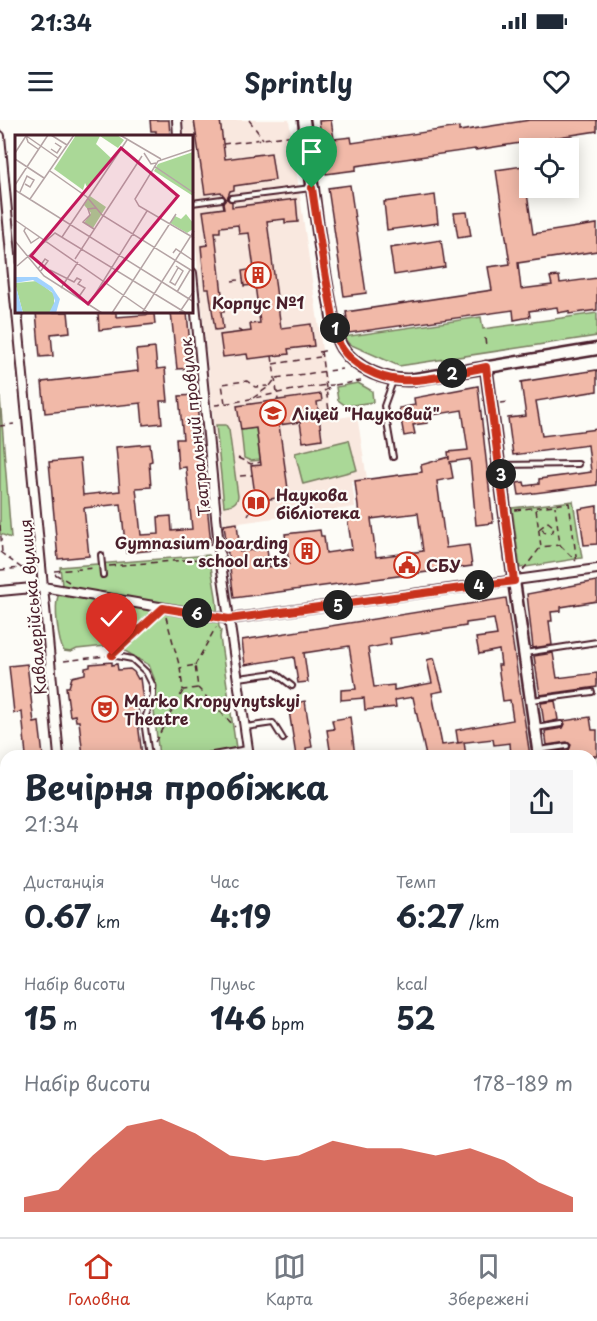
<!DOCTYPE html>
<html lang="uk">
<meta charset="utf-8">
<style>
:root{--surface:#fff;--page:#f6f6f7;--text:#1f2937;--muted:#747a83;--line:#e0e1e3;--accent:#c8321e}
body{margin:0;font-family:"Playpen Sans",sans-serif;background:var(--page);color:var(--text);height:100vh;display:flex;flex-direction:column;font-size:22px;white-space:nowrap}
*{box-sizing:border-box;margin:0}
p{font-size:20px;color:var(--muted)}
.icon{flex:none;width:33px;height:33px;fill:none;stroke:currentColor;stroke-width:2;stroke-linecap:round;stroke-linejoin:round}
.map{position:relative;flex:1;overflow:hidden}
.details{position:absolute;left:0px;top:630px;width:597px;height:488px;display:flex;flex-direction:column;background:var(--surface);border-radius:18px 18px 0 0;box-shadow:0 3px 15px #0003}
.details>*{flex:none}
.tools{position:absolute;left:519px;top:18px;display:grid;gap:12px}
.tools a{display:grid;place-items:center;width:60px;height:60px;border-radius:0px;background:var(--surface);box-shadow:0 3px 15px #0003;font-size:30px}
.pin{position:absolute;display:grid;place-items:center;width:51px;height:51px;color:#fff;margin:-62px -26px;border-radius:50% 50% 50% 0;rotate:-45deg;box-shadow:0 0 6px #0007}
.pin .icon{rotate:45deg}
.km{position:absolute;width:30px;height:30px;margin:-15px;border-radius:50%;background:#222;color:#fff;font-size:16px;line-height:30px;text-align:center}
.round{display:grid;place-items:center;flex:none;width:63px;height:63px;border-radius:0px;background:var(--page)}
.overview{display:flex;align-items:center;justify-content:space-between;height:102px;padding:0 24px}
h1{font-size:33px;font-weight:700;line-height:45px}
.figures{display:grid;grid-template-columns:repeat(3,1fr);gap:9px;height:102px;padding:6px 24px}
.figures div{display:grid;align-content:center}
.figures b{font-size:30px;font-weight:700}
.figures small{font-size:16px;font-weight:400}
.figures p{font-size:16px}
.chart{height:168px;padding:12px 24px}
.chart p{display:flex;justify-content:space-between}
.chart svg{width:100%;height:108px;margin-top:6px;fill:var(--accent);opacity:.7}
.status{display:flex;justify-content:space-between;align-items:center;height:42px;padding:0 30px;background:var(--surface);direction:ltr}
.status svg{height:16px;fill:currentColor}
header{display:flex;justify-content:space-between;align-items:center;height:78px;padding:0 24px;background:var(--surface);font-size:27px;font-weight:700}
.dock{display:flex;justify-content:space-around;align-items:center;height:84px;border-top:2px solid var(--line);background:var(--surface);font-size:16px;color:var(--muted)}
.dock a{display:grid;justify-items:center;gap:3px}
.dock .active{color:var(--accent)}
.map>svg:first-child{display:block}
.built{fill:#f9e8df}
.green{fill:#aad897;stroke:#7a7c61;stroke-width:1.5}
.building{fill:#f1b9a8;stroke:#4a1f2b;stroke-width:1.5;fill-rule:evenodd}
.lines{fill:none;stroke-linecap:round;stroke-linejoin:round}
.lane-casing{stroke:#4a1f2b;stroke-width:8}
.street-casing{stroke:#4a1f2b;stroke-width:12}
.secondary-casing{stroke:#4a1f2b;stroke-width:15}
.path{stroke:#4a1f2b;stroke-width:1.5;stroke-dasharray:6 4.5;stroke-linecap:butt}
.lane{stroke:#fdfcf7;stroke-width:4}
.street{stroke:#fdfcf7;stroke-width:8}
.secondary{stroke:#fdfcf7;stroke-width:10}
.route-casing{stroke:#fff;stroke-width:12}
.route{stroke:#c8321e;stroke-width:8}
.labels{text-anchor:middle;dominant-baseline:central;stroke-width:4.5;stroke-linejoin:round;paint-order:stroke}
.poi-label{font-size:16px;font-weight:bold;fill:#4a1f2b;stroke:#fdfcf7;text-anchor:start}
.street-label{font-size:16px;fill:#4a1f2b;stroke:#fdfcf7}
.inset-road{fill:none;stroke:#b5a4a5;stroke-width:1.5}
.view{fill:#c2185b;fill-opacity:0.15;stroke:#c2185b;stroke-width:3}
.inset-edge{fill:none;stroke:#4a1f2b;stroke-width:3}
</style>
<div class="status"><b>21:34</b><svg viewBox="0 0 49 12"><path d="M0 12V9h3v3zM5 12V6h3v6zM10 12V3h3v9zM15 12V0h3v12zM26 1h20v11H26zM47 4h2v5h-2z"/></svg></div>
<header><svg class="icon" aria-label="menu" viewBox="0 0 24 24"><path d="M4 6h16M4 12h16M4 18h16"/></svg>Sprintly<svg class="icon" aria-label="heart" viewBox="0 0 24 24"><path d="M12 20l-8-8c-3-5 5-10 8-4 3-6 11-1 8 4z"/></svg></header>
<div class="map">
<svg width="597" height="1117" viewBox="0 0 597 1117">
<rect width="100%" height="100%" fill="#fdfcf7"/>
<filter id="ink" filterUnits="userSpaceOnUse"><feTurbulence type="fractalNoise" baseFrequency=".0167" numOctaves="2"/><feDisplacementMap in="SourceGraphic" scale="12" xChannelSelector="R" yChannelSelector="G"/><feConvolveMatrix kernelMatrix="1 2 1 2 8 2 1 2 1" color-interpolation-filters="sRGB"/></filter>
<g filter="url(#ink)">
<polygon class="built" points="183,0 289,0 332,299 357,295 367,359 352,362 355,387 224,405 192,89 192,16 185,16"/>
<g class="green">
<polygon points="597,193 597,216 399,246 349,224 343,217 481,197 483,209"/>
<polygon points="358,263 372,271 373,282 346,286 338,280 336,267"/>
<polygon points="0,277 11,418 0,414"/>
<path d="M216,305H226L229,310L238,376C237,384 231,385 224,386Z"/>
<polygon points="256,308 260,340 251,341 244,338 241,310"/>
<polygon points="349,320 357,350 303,364 295,333"/>
<polygon points="573,381 582,438 520,448 512,388"/>
<path d="M209,435L212,441L211,447L216,476L219,507L221,510L220,517L236,628L209,633L159,636L154,591L157,566L149,545L115,525L77,529L71,532L64,531C58,522 54,487 58,476L63,474L60,447Z"/>
</g>
<g class="building">
<polygon points="150,0 169,0 170,16 156,16 156,11 151,11"/>
<polygon points="194,0 220,0 225,39 271,33 275,60 234,66 234,70 230,71 227,79 232,82 232,87 296,79 298,102 285,103 285,99 267,101 281,208 311,204 314,226 288,229 289,234 248,239 247,234 223,237 220,215 251,211 250,204 260,203 255,165 244,166 242,151 254,149 249,113 239,114 238,105 220,107 220,112 215,112 224,192 221,192 223,209 215,210 209,169 205,169 201,126 208,125 203,91 224,88 223,83 226,79 221,72 205,74"/>
<polygon points="331,0 334,19 351,17 352,23 459,7 459,11 530,0 597,0 597,11 475,30 475,29 356,46 356,50 326,54 319,1"/>
<polygon points="523,46 533,114 597,104 597,131 518,143 521,169 552,165 550,157 559,156 560,163 597,158 597,190 569,194 569,191 558,193 557,187 529,191 530,197 514,200 513,190 349,213 346,192 492,170 488,147 510,144 496,50"/>
<polygon points="350,65 366,173 344,176 328,68"/>
<polygon points="435,75 438,103 387,110 384,82"/>
<polygon points="467,92 471,116 458,118 454,93"/>
<polygon points="441,120 445,147 394,155 390,128"/>
<polygon points="36,192 68,192 70,212 51,214 53,236 40,237"/>
<polygon points="98,192 116,192 116,197 154,194 155,204 99,210"/>
<polygon points="171,192 187,192 192,248 177,249"/>
<polygon points="155,228 157,249 165,248 168,281 160,281 162,303 143,305 141,283 45,293 42,262 138,251 136,230"/>
<polygon points="597,250 597,271 536,281 542,316 597,309 597,365 519,375 517,363 524,362 525,366 539,364 539,359 591,352 588,325 513,335 508,298 526,296 521,262"/>
<path d="M478,266L493,403L476,405L470,339L450,342L453,358L437,361L446,428L469,425L472,446L234,478L224,405L237,403L240,432L267,428L269,447L289,444L285,414L320,410L321,416H324L326,433L352,429L347,396L359,395L355,361L422,352L421,345L449,337V340L448,332L468,330L462,290L426,296L427,303L413,305L415,314L404,316L399,288L415,285L414,278ZM418,393L423,431L376,437L371,399Z"/>
<polygon points="321,274 322,281 317,282 322,319 303,322 300,302 279,305 289,376 264,380 258,387 254,388 251,385 251,381 255,375 251,346 261,345 256,308 241,310 237,286"/>
<polygon points="196,275 211,424 126,433 121,384 84,388 89,436 58,439 49,342 80,339 83,375 120,371 116,327 150,324 152,341 149,342 151,367 136,368 141,415 159,414 158,397 171,396 172,411 192,409 186,347 178,348 176,319 183,319 179,276"/>
<polygon points="597,386 597,424 584,425 579,389"/>
<polygon points="597,461 597,481 561,487 561,491 551,492 552,501 549,501 552,525 533,528 527,474"/>
<polygon points="506,478 530,636 511,636 510,623 494,625 493,619 458,623 456,610 513,600 510,580 503,581 498,545 501,545 499,530 479,534 476,518 497,515 494,499 466,503 466,506 390,518 391,524 368,528 374,567 394,565 394,570 432,563 427,540 434,538 443,571 432,573 442,625 464,622 466,636 426,636 413,577 395,580 396,587 365,590 364,578 341,580 341,570 356,569 349,526 304,533 308,562 298,563 294,537 245,545 242,520"/>
<polygon points="553,533 557,558 597,553 597,567 540,575 534,536"/>
<polygon points="112,542 112,545 117,544 118,550 130,549 134,552 138,559 140,558 144,588 138,589 139,594 137,594 142,636 83,636 79,601 76,601 75,595 70,596 66,567 69,567 72,557 85,554 85,548 90,547 90,544"/>
<polygon points="27,544 34,603 39,602 43,636 26,636 22,592 14,593 9,546"/>
<polygon points="305,581 312,627 306,628 307,636 296,636 288,584"/>
<polygon points="555,581 558,600 544,603 541,583"/>
<polygon points="350,597 355,636 331,636 327,610 334,609 332,600"/>
<polygon points="590,597 592,610 597,610 597,636 549,636 548,633 569,630 571,625 567,622 547,625 545,611 563,608 565,604 563,601"/>
</g>
<g class="lines">
<g class="lane-casing">
<g id="lane">
<polyline points="231,78 311,68"/>
<polyline points="192,83 222,79"/>
<polyline points="393,337 384,286 393,261"/>
<polyline points="501,345 578,344"/>
<polyline points="101,435 103,455"/>
<polyline points="525,533 597,522"/>
<polyline points="239,558 275,553 292,566"/>
<polyline points="532,580 592,572"/>
<polyline points="246,607 273,603 283,619"/>
<polyline points="536,608 561,604"/>
<polyline points="539,630 567,626"/>
<polyline points="149,636 144,601 153,576 153,566 146,552 132,539 112,535 161,489"/>
<polyline points="207,636 247,629"/>
<polyline points="111,1112 112,1117"/>
<polyline points="137,1112 138,1117"/>
<polyline points="507,1112 508,1117"/>
</g>
</g>
<g class="street-casing">
<g id="street">
<polyline points="177,0 178,16"/>
<polyline points="0,16 16,188"/>
<polyline points="192,153 220,437 249,636"/>
<polyline points="17,192 59,636"/>
<polyline points="0,471 43,467 229,499 597,449"/>
<polyline points="591,656 597,655"/>
<polyline points="0,737 6,736"/>
<polyline points="591,766 597,765"/>
<polyline points="591,917 597,917"/>
<polyline points="0,948 6,947"/>
<polyline points="0,1033 6,996"/>
<polyline points="344,1112 345,1117"/>
</g>
</g>
<g class="secondary-casing">
<g id="secondary">
<path d="M304,0C312,61 318,123 330,183C333,197 334,216 342,228C357,250 385,261 410,260L597,229"/>
<polyline points="486,247 514,461 539,636"/>
<polyline points="591,1030 597,1077"/>
</g>
</g>
<g class="path">
<polyline points="249,0 263,19"/>
<polyline points="223,24 295,15"/>
<polyline points="232,161 243,159"/>
<polyline points="238,210 242,212"/>
<polyline points="485,218 486,228"/>
<polyline points="321,231 329,291 337,290"/>
<polyline points="319,232 329,230"/>
<polyline points="272,236 278,280"/>
<polyline points="273,244 320,237"/>
<polyline points="335,265 361,261"/>
<polyline points="324,271 331,267"/>
<polyline points="253,278 270,266 276,258 342,249"/>
<polyline points="225,283 222,264 247,261 255,267 268,266"/>
<polyline points="501,283 510,282"/>
<path d="M215,285C255,280 293,267 333,265"/>
<polyline points="0,306 14,304"/>
<polyline points="238,338 251,344 261,342"/>
<polyline points="240,356 253,355"/>
<polyline points="536,389 541,427 560,425 555,386"/>
<polyline points="515,390 569,383 577,443"/>
<polyline points="248,395 253,386"/>
<polyline points="0,405 2,433 0,434"/>
<polyline points="539,409 548,402 554,407 553,411 549,414 544,412 542,408"/>
<polyline points="560,425 576,441"/>
<polyline points="0,432 28,453"/>
<polyline points="109,446 212,438"/>
<polyline points="0,450 32,447"/>
<polyline points="523,450 540,428"/>
<polyline points="54,451 95,448"/>
<polyline points="55,454 69,462"/>
<polyline points="166,497 180,548 183,570 198,568 195,545 180,548"/>
<polyline points="64,541 106,536"/>
<polyline points="195,545 216,507"/>
<polyline points="198,568 235,607"/>
<polyline points="155,622 183,571"/>
</g>
<use href="#lane" class="lane"/>
<use href="#street" class="street"/>
<use href="#secondary" class="secondary"/>
</g>
</g>
<g class="lines" filter="url(#ink)">
<g class="route-casing">
<path id="route" d="M112,535L163,488L229,499L514,461L486,247C460,252 426,262 400,260C379,259 352,245 341,227C335,217 334,202 332,191C324,150 318,109 312,68"/>
</g>
<use href="#route" class="route"/>
</g>
<defs>
<g id="building-ring" transform="scale(1.35)"><circle r="9.5" fill="#fdfcf7" stroke="#c8321e" stroke-width="1.5"/><path d="M-4-6H4V6H1V3H-1V6H-4ZM-2.5-4.3h1.7v1.8h-1.7ZM.8-4.3h1.7v1.8H.8ZM-2.5-1h1.7V.8h-1.7ZM.8-1h1.7V.8H.8Z" fill="#c8321e"/></g>
<g id="school-ring" transform="scale(1.35)"><circle r="9.5" fill="#fdfcf7" stroke="#c8321e" stroke-width="1.5"/><path d="M0-5L7-2L0 1L-7-2ZM-4 1L0 2.5L4 1V4Q0 6-4 4Z" fill="#c8321e"/></g>
<g id="library-ring" transform="scale(1.35)"><circle r="9.5" fill="#fdfcf7" stroke="#c8321e" stroke-width="1.5"/><path d="M-6-4Q-3-5.5-.7-3.5V5Q-3 3-6 4ZM6-4Q3-5.5 .7-3.5V5Q3 3 6 4Z" fill="#c8321e"/></g>
<g id="civic-ring" transform="scale(1.35)"><circle r="9.5" fill="#fdfcf7" stroke="#c8321e" stroke-width="1.5"/><path d="M-.6-6.5H3V-4.5H.6V-3L4-1V1h2V6H-6V1h2V-1L-.6-3ZM-1.2 2.5V6h2.4V2.5Z" fill="#c8321e"/></g>
<g id="theatre-ring" transform="scale(1.35)"><circle r="9.5" fill="#fdfcf7" stroke="#c8321e" stroke-width="1.5"/><path d="M-5-5.5Q0-4 5-5.5V0Q5 5 0 6Q-5 5-5 0ZM-3.3-2.5H-1v1.5H-3.3ZM1-2.5H3.3v1.5H1ZM-2.8 1Q0 5.5 2.8 1Z" fill="#c8321e"/></g>
</defs>
<g fill-rule="evenodd">
<use href="#building-ring" x="258" y="155"/>
<use href="#school-ring" x="273" y="293"/>
<use href="#library-ring" x="256" y="383"/>
<use href="#building-ring" x="307" y="431"/>
<use href="#civic-ring" x="407" y="445"/>
<use href="#theatre-ring" x="105" y="589"/>
</g>
<g class="labels">
<g class="poi-label">
<text x="258" y="182" text-anchor="middle">Корпус №1</text>
<text x="292" y="293">Ліцей "Науковий"</text>
<text x="276" y="374">Наукова<tspan x="276" dy="18">бібліотека</tspan></text>
<text x="288" y="422" text-anchor="end">Gymnasium boarding<tspan x="288" dy="18">- school arts</tspan></text>
<text x="426" y="445">СБУ</text>
<text x="124" y="580">Marko Kropyvnytskyi<tspan x="124" dy="18">Theatre</tspan></text>
</g>
<g class="street-label">
<text transform="translate(194 307) rotate(-96)">Театральний провулок</text>
<text transform="translate(32 487) rotate(-95)">Кавалерійська вулиця</text>
</g>
</g>
<g transform="translate(15 15)">
<rect width="178" height="178" fill="#fdfcf7"/>
<path d="M61,0H102L109,5L103,13L85,1L81,9L96,23L73,54L70,48L68,55L39,34ZM178,17V61L139,36L143,29ZM75,61L91,72L78,93L69,88L76,78L69,70ZM171,79L178,88V94L172,98L155,88L160,81L166,84ZM22,146L39,159V172L34,178H8L0,148Z" fill="#aad897"/>
<path d="M0,142H22L37,152L45,164L41,178H34L40,166L37,157L18,145L0,148L8,178H0Z" fill="#a2d2fe"/>
<path class="inset-road" d="M10,0L43,23M36,0L52,10M105,0L146,24M11,1L13,7L23,14M36,14L42,18L46,12L40,8M179,14L143,26L120,64L124,71L179,103M0,18L11,1M129,18L136,29L141,28M0,24L29,43M139,31L179,58M35,36L72,62L87,80L179,137M0,50L33,0M0,55L179,167M5,57L12,41L19,45L15,52L10,49M15,64L59,0M0,85L134,178M11,92L9,96L16,108L25,102M79,94L68,87L75,80L73,74L81,73M47,102L112,5M0,106L29,141L87,178M158,118L161,114L179,126M60,124L127,21M2,131L40,98L171,178M161,131L168,136L160,150L155,147L163,133M23,134L30,124L33,126L25,137M35,135L59,147L62,143L66,145L63,149L70,153L63,163M46,153L63,127M162,157L175,135M74,169L132,76M97,178L161,79M127,178L179,96M164,178L179,156"/>
<path class="view" d="M106,13L163,61L73,169L16,121Z"/>
<rect width="178" height="178" class="inset-edge"/>
</g>
</svg>
<div class="tools">
<a><svg class="icon" aria-label="locate" viewBox="0 0 24 24"><circle cx="12" cy="12" r="6"/><path d="M12 2v4M12 18v4M2 12h4M18 12h4"/></svg></a>
</div>
<div class="pin" style="left:312px;top:68px;background:#1e9e55"><svg class="icon" aria-label="arrive" viewBox="0 0 24 24"><path d="M6 21V4h12l-3 4 3 4H6"/></svg></div>
<div class="pin" style="left:112px;top:535px;background:#d93025"><svg class="icon" aria-label="check" viewBox="0 0 24 24"><path d="M5 12l5 5 9-10"/></svg></div>
<b class="km" style="left:335px;top:208px">1</b>
<b class="km" style="left:452px;top:253px">2</b>
<b class="km" style="left:501px;top:354px">3</b>
<b class="km" style="left:479px;top:465px">4</b>
<b class="km" style="left:338px;top:485px">5</b>
<b class="km" style="left:197px;top:493px">6</b>
<section class="details">
<div class="overview"><div><h1>Вечірня пробіжка</h1><p>21:34</p></div><a class="round"><svg class="icon" aria-label="share" viewBox="0 0 24 24"><path d="M12 15V3M7 8l5-5 5 5M5 13v7h14v-7"/></svg></a></div>
<div class="figures">
<div><p>Дистанція</p><b>0.67<small> km</small></b></div>
<div><p>Час</p><b>4:19</b></div>
<div><p>Темп</p><b>6:27<small> /km</small></b></div>
</div>
<div class="figures">
<div><p>Набір висоти</p><b>15<small> m</small></b></div>
<div><p>Пульс</p><b>146<small> bpm</small></b></div>
<div><p>kcal</p><b>52</b></div>
</div>
<div class="chart"><p><span>Набір висоти</span>178–189 m</p>
<svg viewBox="0 0 160 44" preserveAspectRatio="none"><path d="M0 44V38L10 35L20 21L30 9L40 6L50 12L60 21L70 23L80 21L90 15L100 18L110 18L120 21L130 18L140 23L150 32L160 38V44z"/></svg>
</div>
</section>
</div>
<nav class="dock">
<a class="active"><svg class="icon" aria-label="home" viewBox="0 0 24 24"><path d="M3 11l9-7 9 7M6 9v11h12V9"/></svg>Головна</a>
<a><svg class="icon" aria-label="map" viewBox="0 0 24 24"><path d="M3 6l6-2 6 2 6-2v14l-6 2-6-2-6 2zM9 4v14M15 6v14"/></svg>Карта</a>
<a><svg class="icon" aria-label="saved" viewBox="0 0 24 24"><path d="M7 4h10v16l-5-4-5 4z"/></svg>Збережені</a>
</nav>
